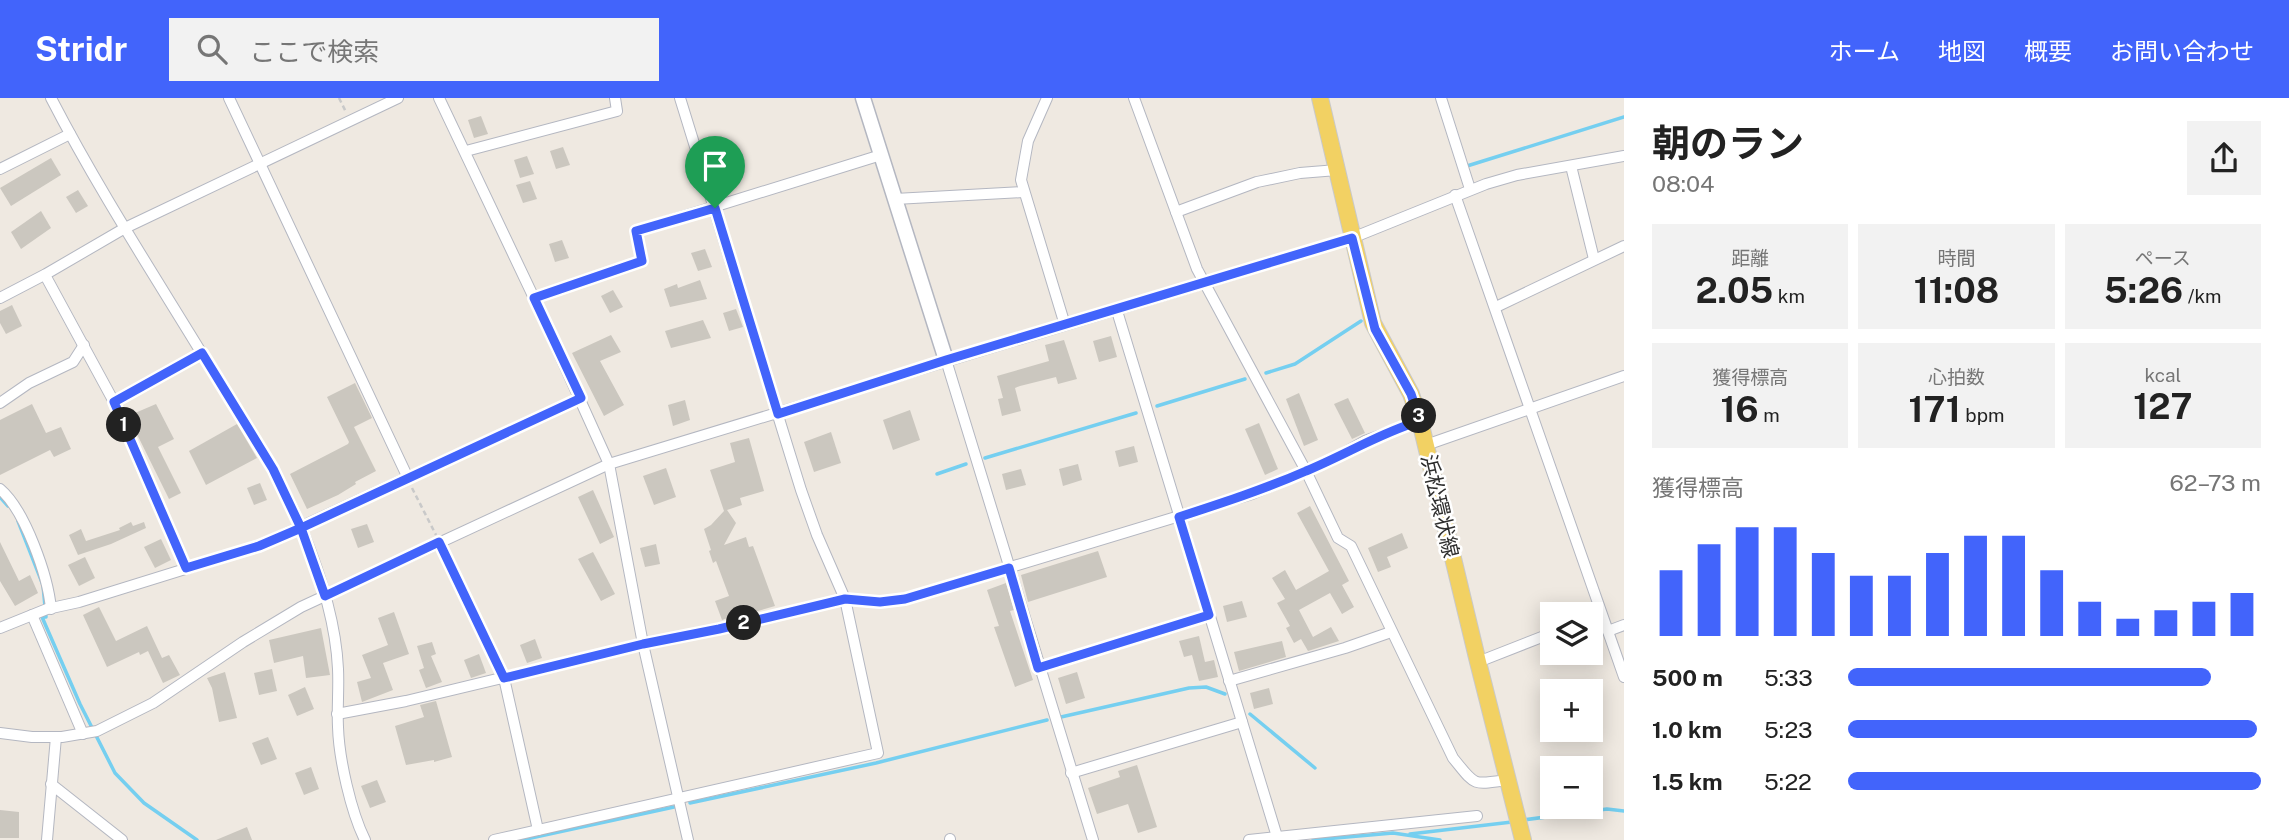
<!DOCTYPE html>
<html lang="ja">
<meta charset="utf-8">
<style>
:root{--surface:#fff;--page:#f2f2f2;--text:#222;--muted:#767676;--accent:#4264fb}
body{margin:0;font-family:"Public Sans","Noto Sans JP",sans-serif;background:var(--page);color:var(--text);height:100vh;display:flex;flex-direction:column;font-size:26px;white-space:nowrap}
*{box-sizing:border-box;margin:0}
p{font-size:23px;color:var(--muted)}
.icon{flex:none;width:38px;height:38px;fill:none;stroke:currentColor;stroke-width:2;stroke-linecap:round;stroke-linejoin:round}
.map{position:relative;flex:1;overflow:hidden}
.details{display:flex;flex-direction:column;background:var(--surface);width:665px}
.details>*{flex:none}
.buttons{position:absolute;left:1540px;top:504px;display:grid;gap:14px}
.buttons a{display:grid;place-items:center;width:63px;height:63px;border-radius:0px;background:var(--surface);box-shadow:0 4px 18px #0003;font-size:35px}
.pin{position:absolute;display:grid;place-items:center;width:60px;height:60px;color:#fff;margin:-72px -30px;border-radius:50% 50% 50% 0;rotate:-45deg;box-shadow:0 0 7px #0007}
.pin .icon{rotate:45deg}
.km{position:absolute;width:35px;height:35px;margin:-18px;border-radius:50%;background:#222;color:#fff;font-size:19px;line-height:35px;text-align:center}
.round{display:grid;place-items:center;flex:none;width:74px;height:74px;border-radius:0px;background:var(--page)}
.head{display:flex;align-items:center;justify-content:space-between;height:119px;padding:0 28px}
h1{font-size:38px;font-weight:700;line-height:52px}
.figures{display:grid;grid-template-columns:repeat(3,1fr);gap:10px;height:119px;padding:7px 28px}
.figures div{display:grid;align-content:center;border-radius:0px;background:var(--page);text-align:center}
.figures b{font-size:35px;font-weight:700}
.figures small{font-size:19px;font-weight:400}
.figures p{font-size:19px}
.chart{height:196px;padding:14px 28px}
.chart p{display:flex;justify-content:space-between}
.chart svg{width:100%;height:126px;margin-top:7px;stroke:var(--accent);stroke-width:6}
ul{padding:0 28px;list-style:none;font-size:23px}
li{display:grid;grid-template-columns:112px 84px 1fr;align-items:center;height:52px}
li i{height:18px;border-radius:9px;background:var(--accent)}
header{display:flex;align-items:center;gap:42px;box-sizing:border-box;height:98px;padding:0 35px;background:var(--accent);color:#fff}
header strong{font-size:33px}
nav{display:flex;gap:38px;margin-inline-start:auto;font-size:24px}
.search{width:490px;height:63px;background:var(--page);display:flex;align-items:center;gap:18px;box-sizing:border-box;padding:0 24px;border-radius:0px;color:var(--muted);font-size:26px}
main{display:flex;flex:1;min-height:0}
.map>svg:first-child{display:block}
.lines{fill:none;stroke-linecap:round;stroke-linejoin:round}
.stream{stroke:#75cff0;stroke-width:3.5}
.building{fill:#cbc7bf}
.street-casing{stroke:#b4b7c1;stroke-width:12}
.secondary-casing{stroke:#b4b7c1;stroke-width:17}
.primary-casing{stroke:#c9c9c9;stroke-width:18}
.path{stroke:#c9c9c9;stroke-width:2.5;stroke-dasharray:5 3.5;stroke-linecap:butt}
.street{stroke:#fff;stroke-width:10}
.secondary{stroke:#fff;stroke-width:14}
.primary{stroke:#f2d163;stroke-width:16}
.route-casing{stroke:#fff;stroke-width:14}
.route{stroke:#4264fb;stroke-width:9}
.labels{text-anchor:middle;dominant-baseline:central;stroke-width:5;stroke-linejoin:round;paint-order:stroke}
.street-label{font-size:21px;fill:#2e2e2e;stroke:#fff}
</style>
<header>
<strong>Stridr</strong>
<div class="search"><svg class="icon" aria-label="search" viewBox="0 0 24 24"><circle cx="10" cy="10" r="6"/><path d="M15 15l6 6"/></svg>ここで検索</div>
<nav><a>ホーム</a><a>地図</a><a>概要</a><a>お問い合わせ</a></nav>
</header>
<main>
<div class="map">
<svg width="1624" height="742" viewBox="0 0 1624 742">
<rect width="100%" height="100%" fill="#efe9e1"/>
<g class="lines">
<g class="stream">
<polyline points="1467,68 1624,19"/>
<polyline points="1266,275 1295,266 1361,223"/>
<polyline points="1157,308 1245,281"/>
<polyline points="985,360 1136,315"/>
<polyline points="937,376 966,366"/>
<polyline points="0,399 8,408"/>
<polyline points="18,423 43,487 46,519 42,519 80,606 115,675 144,705 197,742"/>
<polyline points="1250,616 1315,670"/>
<polyline points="1061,619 1189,590 1206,589 1225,596"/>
<polyline points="690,705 876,665 1047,622"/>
<polyline points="1523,722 1607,711 1624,713"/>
<polyline points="1410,736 1512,724"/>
<polyline points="522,742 674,709"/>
<polyline points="1313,742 1393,735 1440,742"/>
</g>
</g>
<g class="building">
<polygon points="481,18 488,36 474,40 468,22"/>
<polygon points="563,49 570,67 556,71 550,53"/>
<polygon points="527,58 534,76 520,80 514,62"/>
<polygon points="51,60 61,77 11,108 0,90"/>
<polygon points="530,83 537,101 523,105 516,87"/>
<polygon points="78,92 88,108 76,115 66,99"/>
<polygon points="41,113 51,130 21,151 11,134"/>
<polygon points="562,142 569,160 555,164 549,146"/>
<polygon points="705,151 712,169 698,173 691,155"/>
<polygon points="700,182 707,201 670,209 664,191 677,186 678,190"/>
<polygon points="613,192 623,209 610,215 601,198"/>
<polygon points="12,207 22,228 6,236 0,225 0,213"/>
<polygon points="736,211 743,229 729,233 723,215"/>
<polygon points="703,222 711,240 671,250 665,233"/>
<polygon points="611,237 621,254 600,263 624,307 604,318 572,255"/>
<polygon points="1111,238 1117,259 1099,264 1093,243"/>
<polygon points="1064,242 1077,281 1058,286 1056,279 1020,288 1015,290 1021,313 1002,318 998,301 1003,300 997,278 1049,263 1045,247"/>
<polygon points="355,285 372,320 354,329 376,373 355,384 356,386 338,397 307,411 290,376 348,346 349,344 327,299"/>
<polygon points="1299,295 1318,342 1304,348 1286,301"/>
<polygon points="1348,300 1365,335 1352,341 1334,306"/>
<polygon points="685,302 690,322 673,328 668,307"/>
<polygon points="32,306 46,335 61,329 71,351 54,359 50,352 0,377 0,322"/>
<polygon points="156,306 174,341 158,349 181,395 169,401 128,318"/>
<polygon points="910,312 920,342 893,352 883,322"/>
<polygon points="1259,325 1278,371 1265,377 1245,331"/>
<polygon points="237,326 257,360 206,387 189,353"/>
<polygon points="831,334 841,365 814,374 804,344"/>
<polygon points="749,340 764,393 740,400 742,407 727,412 736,425 724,447 746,439 749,449 753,448 775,508 751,515 750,512 722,522 715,503 729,498 716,463 713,465 709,453 711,452 704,431 711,427 724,413 710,372 735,364 730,345"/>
<polygon points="1134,348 1138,364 1119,369 1115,353"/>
<polygon points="1078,366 1082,382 1063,388 1059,371"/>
<polygon points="666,370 676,399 654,407 643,378"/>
<polygon points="1021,371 1026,387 1006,392 1002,376"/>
<polygon points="260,385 267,402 254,407 247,390"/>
<polygon points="593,392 614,439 600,446 578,399"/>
<polygon points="1310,408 1349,483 1342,487 1354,509 1342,516 1330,495 1299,512 1313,539 1331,529 1339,543 1308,553 1301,541 1294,545 1286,530 1290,528 1277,505 1285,501 1272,480 1285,472 1296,492 1329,473 1297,415"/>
<polygon points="131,424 133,428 144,424 146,430 111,446 78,457 69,437 81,431 86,443 120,432 119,430"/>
<polygon points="367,426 374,444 358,450 351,431"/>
<polygon points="1402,435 1408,450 1387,459 1391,469 1378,474 1368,450"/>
<polygon points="161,441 171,462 155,470 144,449"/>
<polygon points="0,444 19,483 30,477 38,495 15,508 0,483"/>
<polygon points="656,446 660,466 645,469 640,450"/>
<polygon points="1098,453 1107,479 1028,504 1021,477"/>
<polygon points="593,454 615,496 601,503 578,461"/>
<polygon points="85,459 95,480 79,488 68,467"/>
<polygon points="1006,485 1014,512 1010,513 1033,582 1015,589 994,529 999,528 987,492"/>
<polygon points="1242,503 1247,519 1227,524 1223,508"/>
<polygon points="99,509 116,543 147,528 162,560 169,557 180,577 163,585 148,553 140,557 139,554 107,569 83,517"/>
<polygon points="394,514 409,556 383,565 393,592 362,604 357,584 371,580 362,557 388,547 378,520"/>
<polygon points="321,530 330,577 306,580 303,558 274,565 269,542"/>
<polygon points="1199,538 1205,564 1214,562 1218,579 1199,583 1192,557 1184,559 1179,543"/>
<polygon points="535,541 542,560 527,565 520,547"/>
<polygon points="1282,543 1286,559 1239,573 1234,554"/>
<polygon points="432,544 436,556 431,558 442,584 426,590 419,572 424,570 417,548"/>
<polygon points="479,556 486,575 471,580 464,562"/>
<polygon points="272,571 277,593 259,597 254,575"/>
<polygon points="225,574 237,620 219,624 212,590 207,580"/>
<polygon points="1077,574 1085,600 1066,606 1058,580"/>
<polygon points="305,589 314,611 297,618 288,597"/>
<polygon points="1269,590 1273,606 1254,611 1250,595"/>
<polygon points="436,603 452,659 434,664 434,662 406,667 395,628 424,619 420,607"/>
<polygon points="268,639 277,661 261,667 252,645"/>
<polygon points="1137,667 1157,729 1138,735 1128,706 1097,716 1088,690 1120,679 1118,673"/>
<polygon points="311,669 319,691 304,697 295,675"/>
<polygon points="377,682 386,704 370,710 361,688"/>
<polygon points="0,712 19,714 19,740 0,740"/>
<polygon points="247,729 252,742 216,742"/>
</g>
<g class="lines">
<g class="street-casing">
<g id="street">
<path d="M51,0C100,95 160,186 215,277C246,327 278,375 301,429C319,472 336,524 338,571C339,591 337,610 338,629C339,661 351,714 365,742"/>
<polyline points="229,0 408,380"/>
<polyline points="439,0 534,200 609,366 643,546 688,742"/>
<polyline points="1047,0 1028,43 1021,82 1065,227"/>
<path d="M1134,0L1197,171L1306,373L1338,440L1351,448L1453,660C1476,688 1471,687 1507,682"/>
<polyline points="1441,0 1470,91"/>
<polyline points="466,53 617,13 615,0"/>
<polyline points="1571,68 1594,161"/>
<polyline points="0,71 70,36"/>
<polyline points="1455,97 1624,579"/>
<polyline points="895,101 1023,94"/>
<polyline points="1176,114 1257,84 1300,75 1337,72"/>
<polyline points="45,177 114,304 186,470"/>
<polyline points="0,200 46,176 125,130 398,0"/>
<polyline points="534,200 642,163 636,133 881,57"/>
<polyline points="1496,209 1624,148"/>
<polyline points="1117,213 1278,742"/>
<polyline points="946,262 1093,742"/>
<polyline points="114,304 202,255"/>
<polyline points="0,305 29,285 73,264 84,247"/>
<polyline points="1426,347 1624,278"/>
<path d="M0,391C25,412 48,478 51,511"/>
<polyline points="32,517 83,636"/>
<polyline points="1591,520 1601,516"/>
<polyline points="0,530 47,511 79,504 259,448 581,300"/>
<polyline points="1608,533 1624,527"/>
<polyline points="1478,564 1552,535"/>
<polyline points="1038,570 1209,517"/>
<polyline points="504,580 538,732"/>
<polyline points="1229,583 1345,550 1391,534"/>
<polyline points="337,616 406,603 643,546 719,531 845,501 880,504 905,501 1252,396 1330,363 1365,343 1420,323"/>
<polyline points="0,635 32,639 62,639 97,633 153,605 243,544 301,509 609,366 1352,140 1486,86 1517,77 1624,58"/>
<polyline points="1071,675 1242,624"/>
<polyline points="51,686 122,742"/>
<polyline points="950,741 950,742"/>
<polyline points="47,742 56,639"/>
<polyline points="494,742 878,655 845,501 817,437 801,392 680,0"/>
<polyline points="1249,742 1477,718"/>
</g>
</g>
<g class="secondary-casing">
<polyline id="secondary" points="863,0 946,262"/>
</g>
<g class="primary-casing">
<polyline id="primary" points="1320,0 1373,225 1411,296 1420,323 1478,564 1523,742"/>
</g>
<g class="path">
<polyline points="339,0 346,14"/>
<polyline points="412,390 436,437"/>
<polyline points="443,452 499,570"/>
</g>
<use href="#street" class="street"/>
<use href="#secondary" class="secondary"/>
<use href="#primary" class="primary"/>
</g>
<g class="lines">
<g class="route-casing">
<path id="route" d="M715,110L636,133L642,163L534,200L581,300L301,430L259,448L186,470L114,304L202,255L273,371L301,430L325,498L439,444L504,580L643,546L719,531L845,501L880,504L905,501L1009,470L1038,570L1209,517L1179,419C1222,405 1265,391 1306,373C1345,357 1380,335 1420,323L1411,296L1375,231L1352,140L946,262L778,316L715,110"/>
</g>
<use href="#route" class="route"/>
</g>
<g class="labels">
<g class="street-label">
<text transform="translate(1440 408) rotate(77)">浜松環状線</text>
</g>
</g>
</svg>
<div class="buttons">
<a><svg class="icon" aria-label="layers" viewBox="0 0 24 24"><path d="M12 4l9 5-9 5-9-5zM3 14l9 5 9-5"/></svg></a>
<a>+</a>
<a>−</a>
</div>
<div class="pin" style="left:715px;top:110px;background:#1e9e55"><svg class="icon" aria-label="arrive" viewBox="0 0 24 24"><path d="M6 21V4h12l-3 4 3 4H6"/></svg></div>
<b class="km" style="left:124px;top:327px">1</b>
<b class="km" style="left:744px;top:525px">2</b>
<b class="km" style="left:1419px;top:318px">3</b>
</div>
<section class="details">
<div class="head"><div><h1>朝のラン</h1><p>08:04</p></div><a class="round"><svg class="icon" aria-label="share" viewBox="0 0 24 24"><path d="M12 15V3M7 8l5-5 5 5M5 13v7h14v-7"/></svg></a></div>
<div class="figures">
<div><p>距離</p><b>2.05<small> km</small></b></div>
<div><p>時間</p><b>11:08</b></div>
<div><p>ペース</p><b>5:26<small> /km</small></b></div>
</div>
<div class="figures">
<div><p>獲得標高</p><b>16<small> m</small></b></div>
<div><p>心拍数</p><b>171<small> bpm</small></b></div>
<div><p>kcal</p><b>127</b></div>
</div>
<div class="chart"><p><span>獲得標高</span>62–73 m</p>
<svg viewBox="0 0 160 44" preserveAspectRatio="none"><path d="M5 44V21M15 44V12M25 44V6M35 44V6M45 44V15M55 44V23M65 44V23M75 44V15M85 44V9M95 44V9M105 44V21M115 44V32M125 44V38M135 44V35M145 44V32M155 44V29"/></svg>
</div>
<ul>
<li><b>500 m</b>5:33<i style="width:88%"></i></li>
<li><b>1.0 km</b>5:23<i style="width:99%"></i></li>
<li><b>1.5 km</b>5:22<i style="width:100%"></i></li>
</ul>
</section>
</main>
